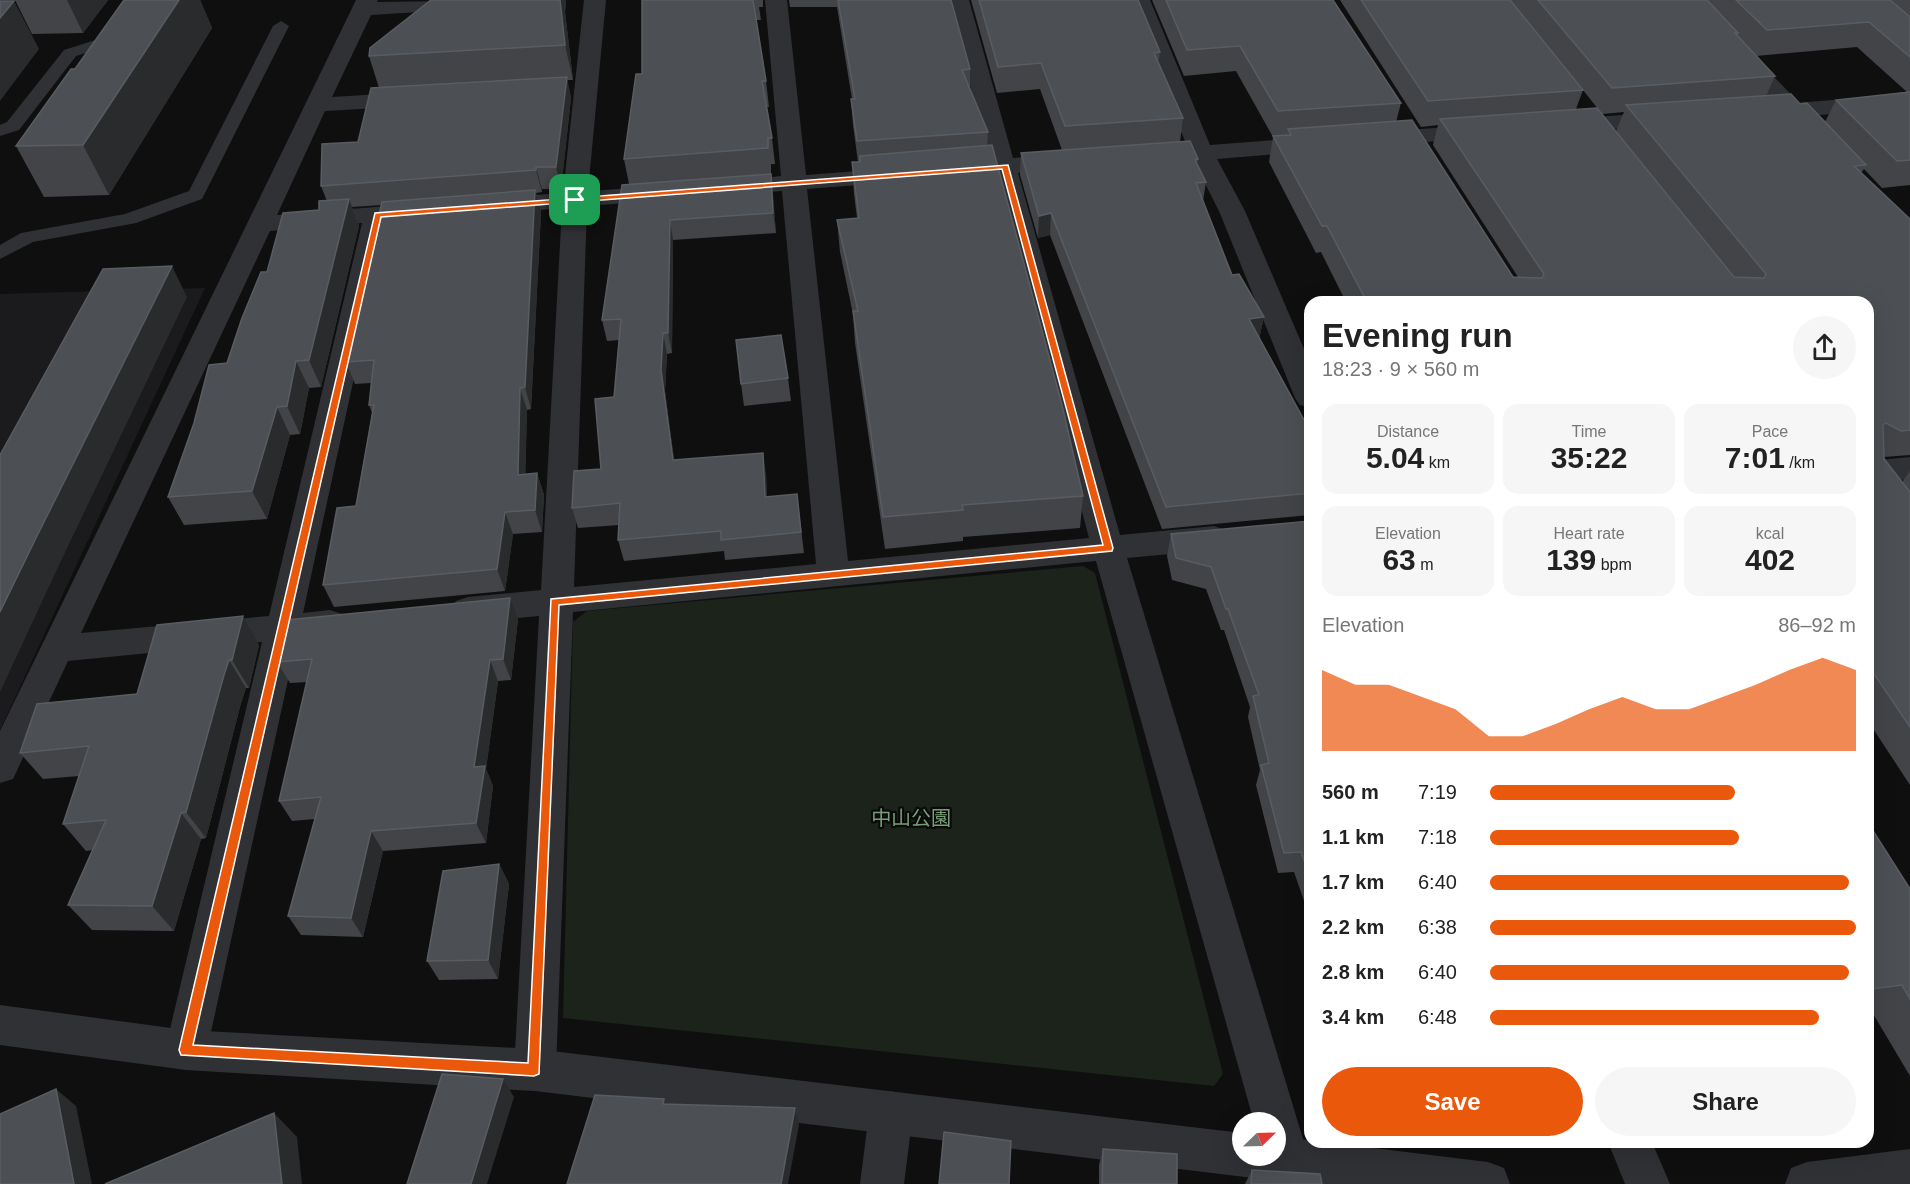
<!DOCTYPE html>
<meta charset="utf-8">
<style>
:root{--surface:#fff;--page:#f6f6f6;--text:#222;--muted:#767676;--accent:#ea580c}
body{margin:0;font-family:Arial,"Noto Sans JP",sans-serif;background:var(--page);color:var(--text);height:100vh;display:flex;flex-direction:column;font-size:22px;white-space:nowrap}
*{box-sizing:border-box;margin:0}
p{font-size:20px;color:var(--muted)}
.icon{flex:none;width:33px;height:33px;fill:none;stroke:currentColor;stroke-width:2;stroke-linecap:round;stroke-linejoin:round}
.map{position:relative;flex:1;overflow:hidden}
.panel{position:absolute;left:1304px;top:296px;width:570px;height:852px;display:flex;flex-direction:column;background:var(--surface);border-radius:18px;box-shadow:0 6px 24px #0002}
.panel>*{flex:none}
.needle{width:39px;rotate:67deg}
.tools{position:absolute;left:1232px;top:1112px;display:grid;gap:12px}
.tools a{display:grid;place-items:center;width:54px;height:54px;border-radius:50%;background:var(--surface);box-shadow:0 6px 24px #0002;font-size:30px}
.pin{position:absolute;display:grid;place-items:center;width:51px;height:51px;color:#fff;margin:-26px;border-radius:12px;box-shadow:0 3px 9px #0006}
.round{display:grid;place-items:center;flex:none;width:63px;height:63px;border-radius:32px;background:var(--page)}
.summary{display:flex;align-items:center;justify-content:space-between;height:102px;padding:0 18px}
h1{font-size:33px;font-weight:700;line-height:45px}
.stats{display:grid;grid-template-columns:repeat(3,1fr);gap:9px;height:102px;padding:6px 18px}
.stats div{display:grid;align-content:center;border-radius:15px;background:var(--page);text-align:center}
.stats b{font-size:30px;font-weight:700}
.stats small{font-size:16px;font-weight:400}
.stats p{font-size:16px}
.chart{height:168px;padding:12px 18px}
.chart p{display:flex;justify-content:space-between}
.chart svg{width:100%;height:108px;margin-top:6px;fill:var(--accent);opacity:.7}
.primary-button{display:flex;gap:12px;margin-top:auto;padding:12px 18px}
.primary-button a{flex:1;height:69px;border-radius:36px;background:var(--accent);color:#fff;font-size:24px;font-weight:700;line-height:69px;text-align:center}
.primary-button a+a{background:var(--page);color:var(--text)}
ul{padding:0 18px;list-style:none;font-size:20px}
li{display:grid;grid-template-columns:96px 72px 1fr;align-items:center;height:45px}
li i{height:15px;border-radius:8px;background:var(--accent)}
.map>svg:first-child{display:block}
.built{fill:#1b1b1d}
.green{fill:#1b231b}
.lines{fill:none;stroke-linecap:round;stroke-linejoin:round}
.service{fill:#303135;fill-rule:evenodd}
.minor{fill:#303135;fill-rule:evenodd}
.tertiary{fill:#303135;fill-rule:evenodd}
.wall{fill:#424448;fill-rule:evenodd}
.shaded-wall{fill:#292b2d}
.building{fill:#4c4f53;stroke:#595d62;stroke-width:1.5}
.route{fill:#ea580c;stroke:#fff;stroke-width:1.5;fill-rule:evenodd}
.labels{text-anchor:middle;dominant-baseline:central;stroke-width:4.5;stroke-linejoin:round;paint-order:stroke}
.park-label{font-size:20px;fill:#789e75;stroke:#0a0a0b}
</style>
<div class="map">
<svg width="1910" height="1184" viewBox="0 0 1910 1184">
<rect width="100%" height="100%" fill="#0f0f10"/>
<polygon class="built" points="205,288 0,730 0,294"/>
<polygon class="green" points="1083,566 1095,573 1223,1074 1214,1086 563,1018 573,622 587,611"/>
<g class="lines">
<g class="service">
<polygon points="136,0 152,0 117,43 76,56 19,130 0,136 0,125 7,122 64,50 105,37"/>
<polygon points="281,21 289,26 202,199 136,223 33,242 0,259 0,245 21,233 125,214 189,191 273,26"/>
</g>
<g class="minor">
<path d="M356,0H378L377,2L525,0L521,4L514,6L371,15L332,97L414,92L422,94L426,99L422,104L414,106L325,111L277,215L424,203L433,206L437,211L433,216L388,221L303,613L330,610L342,614L347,623L342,632L330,636L297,639L207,1050L201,1064L186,1070L171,1064L165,1050L262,642L68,661L13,779L0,783V731ZM362,223L269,616L81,633L270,231Z"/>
<polygon points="584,0 606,0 588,191 664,186 673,188 676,193 673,198 664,200 587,206 574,587 816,564 782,191 727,195 718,193 715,188 718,183 781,176 765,0 787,0 806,175 897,168 906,170 909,175 906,180 897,182 807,189 848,561 1089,538 993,174 954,177 945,175 942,170 945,165 990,160 947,0 969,0 1013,158 1064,155 1073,157 1076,162 1073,167 1018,173 1120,535 1214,526 1225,530 1230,538 1225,546 1214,550 1127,558 1310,1162 1304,1178 1287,1184 1272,1178 1264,1155 1275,1155 1275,1122 1254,1122 1096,561 573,612 556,1070 550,1085 535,1091 520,1085 514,1070 539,616 468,623 456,619 451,610 456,601 468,597 541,590 562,208 494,214 485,211 481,206 485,201 494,198 563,193"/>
<polygon points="1128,0 1150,0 1210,145 1316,137 1324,139 1328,144 1324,149 1316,151 1217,159 1245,211 1310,363 1310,408 1300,405 1295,398 1219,211 1193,160 1152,163 1143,161 1140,156 1143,151 1187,146"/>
<polygon points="1910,94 1910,108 1768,119 1760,117 1756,112 1760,107 1768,105"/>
<polygon points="1666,112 1674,114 1678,119 1674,124 1565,133 1557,131 1553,126 1557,121 1565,119"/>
<polygon points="1480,125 1488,127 1492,132 1488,137 1376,146 1368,144 1364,139 1368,134 1376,132"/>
<polygon points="1910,457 1910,479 1868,483 1868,461"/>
<polygon points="891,1091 906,1098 913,1113 904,1184 860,1184 869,1113 876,1098"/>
<polygon points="1608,1142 1652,1142 1670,1184 1625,1184"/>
</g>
<g class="tertiary">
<polygon points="1676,0 1699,0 1817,121 1821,126 1817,131 1809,133 1801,131"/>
<polygon points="0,1005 186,1030 535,1049 1242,1133 1242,1155 1275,1155 1275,1136 1488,1162 1504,1168 1510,1184 1303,1184 535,1091 186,1070 0,1045"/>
<polygon points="1910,1149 1910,1184 1785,1184 1791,1168 1807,1162"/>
</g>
</g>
<g class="wall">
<polygon points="15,0 108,0 83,33 32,34"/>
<polygon points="124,0 200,0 212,28 109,195 44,197 16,146 75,69"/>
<polygon points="431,0 566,0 565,12 573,80 567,80 571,98 561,189 542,189 542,192 536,193 541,212 531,409 527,410 525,474 537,473 544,495 542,532 513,534 505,591 334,607 323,585 356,506 372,413 369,405 371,383 355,384 346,362 382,205 352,207 359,226 321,387 309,388 300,434 290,435 267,519 184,525 168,497 267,272 327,201 321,186 358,142 379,88 369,56"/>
<polygon points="642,0 763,0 763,7 759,7 761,20 756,20 766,81 769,107 767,107 772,138 775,164 771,164 771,175 776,233 673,240 672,353 667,354 665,391 674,460 766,474 767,497 797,494 804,553 725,560 724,551 624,561 618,540 619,525 578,528 572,508 601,469 614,397 619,340 607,341 602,320 629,184 624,159 642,74"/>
<polygon points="789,0 951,0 970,69 970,90 988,132 987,146 1083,496 1080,528 963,537 963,541 885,549 855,343 853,314 840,252 837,220 857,218 854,194 852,162 858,162 853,125 851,99 852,99 837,7 790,7"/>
<polygon points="971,0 1138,0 1160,52 1158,63 1183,118 1180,142 1198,159 1197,164 1206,182 1203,201 1232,275 1264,317 1259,339 1310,431 1310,515 1162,529 1050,235 1038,238 1020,175 1021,153 1062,150 1040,89 997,93"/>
<path d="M1152,0H1333L1401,103L1396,122L1513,277H1518L1433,145L1438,125L1421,127L1340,0H1910V185L1882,188L1864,169L1861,173L1910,219V455L1884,457L1902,482L1910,471V785L1868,721V302H1346L1321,252L1316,253L1269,162L1273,137L1236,71L1184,76ZM1857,47L1907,92L1836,100L1825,122L1800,104L1766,96L1775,76L1756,56ZM1583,90L1602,114L1624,112L1616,131L1680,210L1576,109Z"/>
<polygon points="788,378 791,401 744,406 741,384"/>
<polygon points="1310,521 1310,918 1294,872 1278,873 1256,785 1260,770 1248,717 1250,707 1224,630 1221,630 1206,589 1172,580 1167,556 1171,534"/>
<polygon points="518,619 511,680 498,681 486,769 493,786 486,843 383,851 363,937 301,935 288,916 315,819 292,821 279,801 307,682 290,683 277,662"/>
<polygon points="259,645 249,688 246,688 241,703 206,838 201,839 174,931 92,930 68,905 93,850 86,851 63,824 79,776 43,779 20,753 137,694"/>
<polygon points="1868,827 1910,889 1910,1076 1872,1012 1868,1013"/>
<polygon points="499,864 509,884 498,979 439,980 427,961"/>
<polygon points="1103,1149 1177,1184 1099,1184 1099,1165"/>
<polygon points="1252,1170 1322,1184 1245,1184"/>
</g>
<g class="shaded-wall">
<polygon points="67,0 108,0 83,33"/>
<polygon points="179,0 200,0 212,28 109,195 83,145"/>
<polygon points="560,0 566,0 565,12 573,80 565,45"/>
<polygon points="14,1 39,49 0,101 0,18"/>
<polygon points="567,77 571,98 561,189 556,167"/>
<polygon points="536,167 542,189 542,192 536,170"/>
<polygon points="771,174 773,194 776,233 773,213"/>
<polygon points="535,190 541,212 531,409 525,387"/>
<polygon points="349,199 359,226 321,387 309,360"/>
<polygon points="1051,213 1050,235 1038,238 1039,216"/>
<polygon points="670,220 673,240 672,353 668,333"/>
<polygon points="172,266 187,297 59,565 0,692 0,612"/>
<polygon points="1264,317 1259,339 1249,319"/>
<polygon points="663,333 667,354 665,391 677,481 673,460 661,370"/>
<polygon points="296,361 309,388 300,434 287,406"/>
<polygon points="520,388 527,410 525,497 518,475"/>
<polygon points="277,407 290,435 267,519 252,491"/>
<polygon points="763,453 766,474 768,518 765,497"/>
<polygon points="537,473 544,495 542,532 535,510"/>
<polygon points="505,512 513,534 505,591 497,569"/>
<polygon points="510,598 518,619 511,680 503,659"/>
<polygon points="243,616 259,645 249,688 232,660"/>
<polygon points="229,660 246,688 241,703 206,838 186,812 224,675"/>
<polygon points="490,660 498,681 486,769 493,786 486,843 476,823 474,767"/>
<polygon points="181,813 201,839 174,931 152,906"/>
<polygon points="371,831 383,851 363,937 351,918"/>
<polygon points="499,864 509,884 498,979 488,960"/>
<polygon points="503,1079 514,1097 487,1184 471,1184"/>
<polygon points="56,1089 76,1106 92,1184 74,1184"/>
<polygon points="795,1108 799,1125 788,1184 781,1184"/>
<polygon points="274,1113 297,1137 302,1184 282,1184"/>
</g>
<g class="building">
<polygon points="124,0 179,0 83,145 16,146 71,69 75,69"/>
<polygon points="431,0 560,0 565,45 369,56 370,48"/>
<polygon points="642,0 753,0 766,81 762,81 772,138 768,138 768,148 624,159 636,74 642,74"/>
<polygon points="838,0 951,0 970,69 962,70 988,132 857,141 851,99 855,99"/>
<polygon points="979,0 1138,0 1160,52 1154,53 1183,118 1065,126 1041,63 998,67"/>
<polygon points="1166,0 1333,0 1401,103 1278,111 1240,46 1187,50"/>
<polygon points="1361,0 1510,0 1583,90 1428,101"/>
<polygon points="1538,0 1707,0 1738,33 1735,33 1775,76 1612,88"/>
<polygon points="1736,0 1890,0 1910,17 1910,57 1869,22 1767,30"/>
<polygon points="0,1 14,1 0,18"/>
<polygon points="567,77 556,167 536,167 536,170 321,186 322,144 358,142 371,88"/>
<polygon points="1910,92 1910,160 1897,161 1836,100"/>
<polygon points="1791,94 1800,104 1807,103 1866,165 1854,166 1910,219 1910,430 1901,431 1886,423 1883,425 1884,459 1910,492 1910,727 1868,665 1868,302 1367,302 1327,226 1322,226 1273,136 1291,135 1288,129 1412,120 1513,277 1542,278 1544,274 1440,119 1597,108 1734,277 1764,278 1766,274 1626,105"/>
<polygon points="1190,141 1198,159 1195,160 1206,182 1196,183 1232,275 1239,274 1264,317 1249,319 1310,431 1310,493 1166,507 1051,213 1039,216 1021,153"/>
<polygon points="992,145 1062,405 1083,496 962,505 963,510 883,517 853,311 858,311 837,220 859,218 852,162 860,162 860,156"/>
<polygon points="771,174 773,213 670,220 668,333 663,333 661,370 673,460 763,453 765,497 797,494 801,532 721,540 721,531 618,540 620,503 572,508 574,471 601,469 595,399 614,397 621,319 602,320 622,185"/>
<polygon points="535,190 525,387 520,388 518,475 537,473 535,510 505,512 497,569 323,585 337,508 356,506 374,405 369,405 374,360 346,362 382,202"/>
<polygon points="349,199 309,360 296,361 287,406 277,407 252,491 168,497 194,423 209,365 227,363 242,318 261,272 267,272 283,213 319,210 319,201"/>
<polygon points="172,266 38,534 0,612 0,455 103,269"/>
<polygon points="781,335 788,378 741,384 736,340"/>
<polygon points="1310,521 1310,877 1301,852 1284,853 1261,765 1269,763 1253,696 1259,695 1228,609 1226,609 1211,567 1176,558 1171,534"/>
<polygon points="510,598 503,659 490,660 474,767 485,766 476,823 371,831 351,918 288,916 321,797 279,801 312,659 277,662 287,620"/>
<polygon points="243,616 232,660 229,660 224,675 186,812 181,813 152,906 68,905 106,820 63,824 89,746 20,753 37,704 137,694 157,625"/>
<polygon points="1870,826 1910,889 1910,999 1902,985 1871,989 1868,984 1868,948 1871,948 1868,941 1868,827"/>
<polygon points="499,864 488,960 427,961 443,871"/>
<polygon points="442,1074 503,1079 471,1184 407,1184"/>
<polygon points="56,1089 74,1184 0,1184 0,1114"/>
<polygon points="595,1095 664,1099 663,1104 795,1108 781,1184 567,1184"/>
<polygon points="274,1113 282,1184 105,1184"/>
<polygon points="944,1132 1011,1141 1009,1184 939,1184"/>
<polygon points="1103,1149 1177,1154 1177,1184 1102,1184"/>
<polygon points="1252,1170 1320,1174 1322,1184 1251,1184"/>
</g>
<path class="route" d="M1008,165L1113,548L1112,551L559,605L539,1074L534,1076L181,1055L179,1050L375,213ZM1002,169L1103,545L551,599L528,1063L193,1045L381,217Z"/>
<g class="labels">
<g class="park-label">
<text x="911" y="818">中山公園</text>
</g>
</g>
</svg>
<div class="tools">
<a><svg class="needle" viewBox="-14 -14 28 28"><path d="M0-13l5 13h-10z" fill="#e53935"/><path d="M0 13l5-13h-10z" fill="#767676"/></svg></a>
</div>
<div class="pin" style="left:575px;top:200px;background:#1e9e55"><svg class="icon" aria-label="arrive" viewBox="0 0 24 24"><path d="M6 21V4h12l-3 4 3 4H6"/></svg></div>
<section class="panel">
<div class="summary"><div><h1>Evening run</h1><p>18:23 · 9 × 560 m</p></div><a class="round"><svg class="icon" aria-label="share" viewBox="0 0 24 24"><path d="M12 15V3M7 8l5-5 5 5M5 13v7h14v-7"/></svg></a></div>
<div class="stats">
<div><p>Distance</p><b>5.04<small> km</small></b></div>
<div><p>Time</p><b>35:22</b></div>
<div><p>Pace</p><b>7:01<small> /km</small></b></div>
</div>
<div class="stats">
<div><p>Elevation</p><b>63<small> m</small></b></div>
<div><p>Heart rate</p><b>139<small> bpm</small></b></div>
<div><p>kcal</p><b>402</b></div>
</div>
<div class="chart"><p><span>Elevation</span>86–92 m</p>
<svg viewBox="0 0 160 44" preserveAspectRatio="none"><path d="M0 44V11L10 17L20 17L30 22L40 27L50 38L60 38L70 33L80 27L90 22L100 27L110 27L120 22L130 17L140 11L150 6L160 11V44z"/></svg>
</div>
<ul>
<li><b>560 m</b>7:19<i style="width:67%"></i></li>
<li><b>1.1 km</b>7:18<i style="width:68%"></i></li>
<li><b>1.7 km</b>6:40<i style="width:98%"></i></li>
<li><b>2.2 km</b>6:38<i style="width:100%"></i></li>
<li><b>2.8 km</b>6:40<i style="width:98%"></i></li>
<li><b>3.4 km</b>6:48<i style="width:90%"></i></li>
</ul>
<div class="primary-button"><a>Save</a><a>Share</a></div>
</section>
</div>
